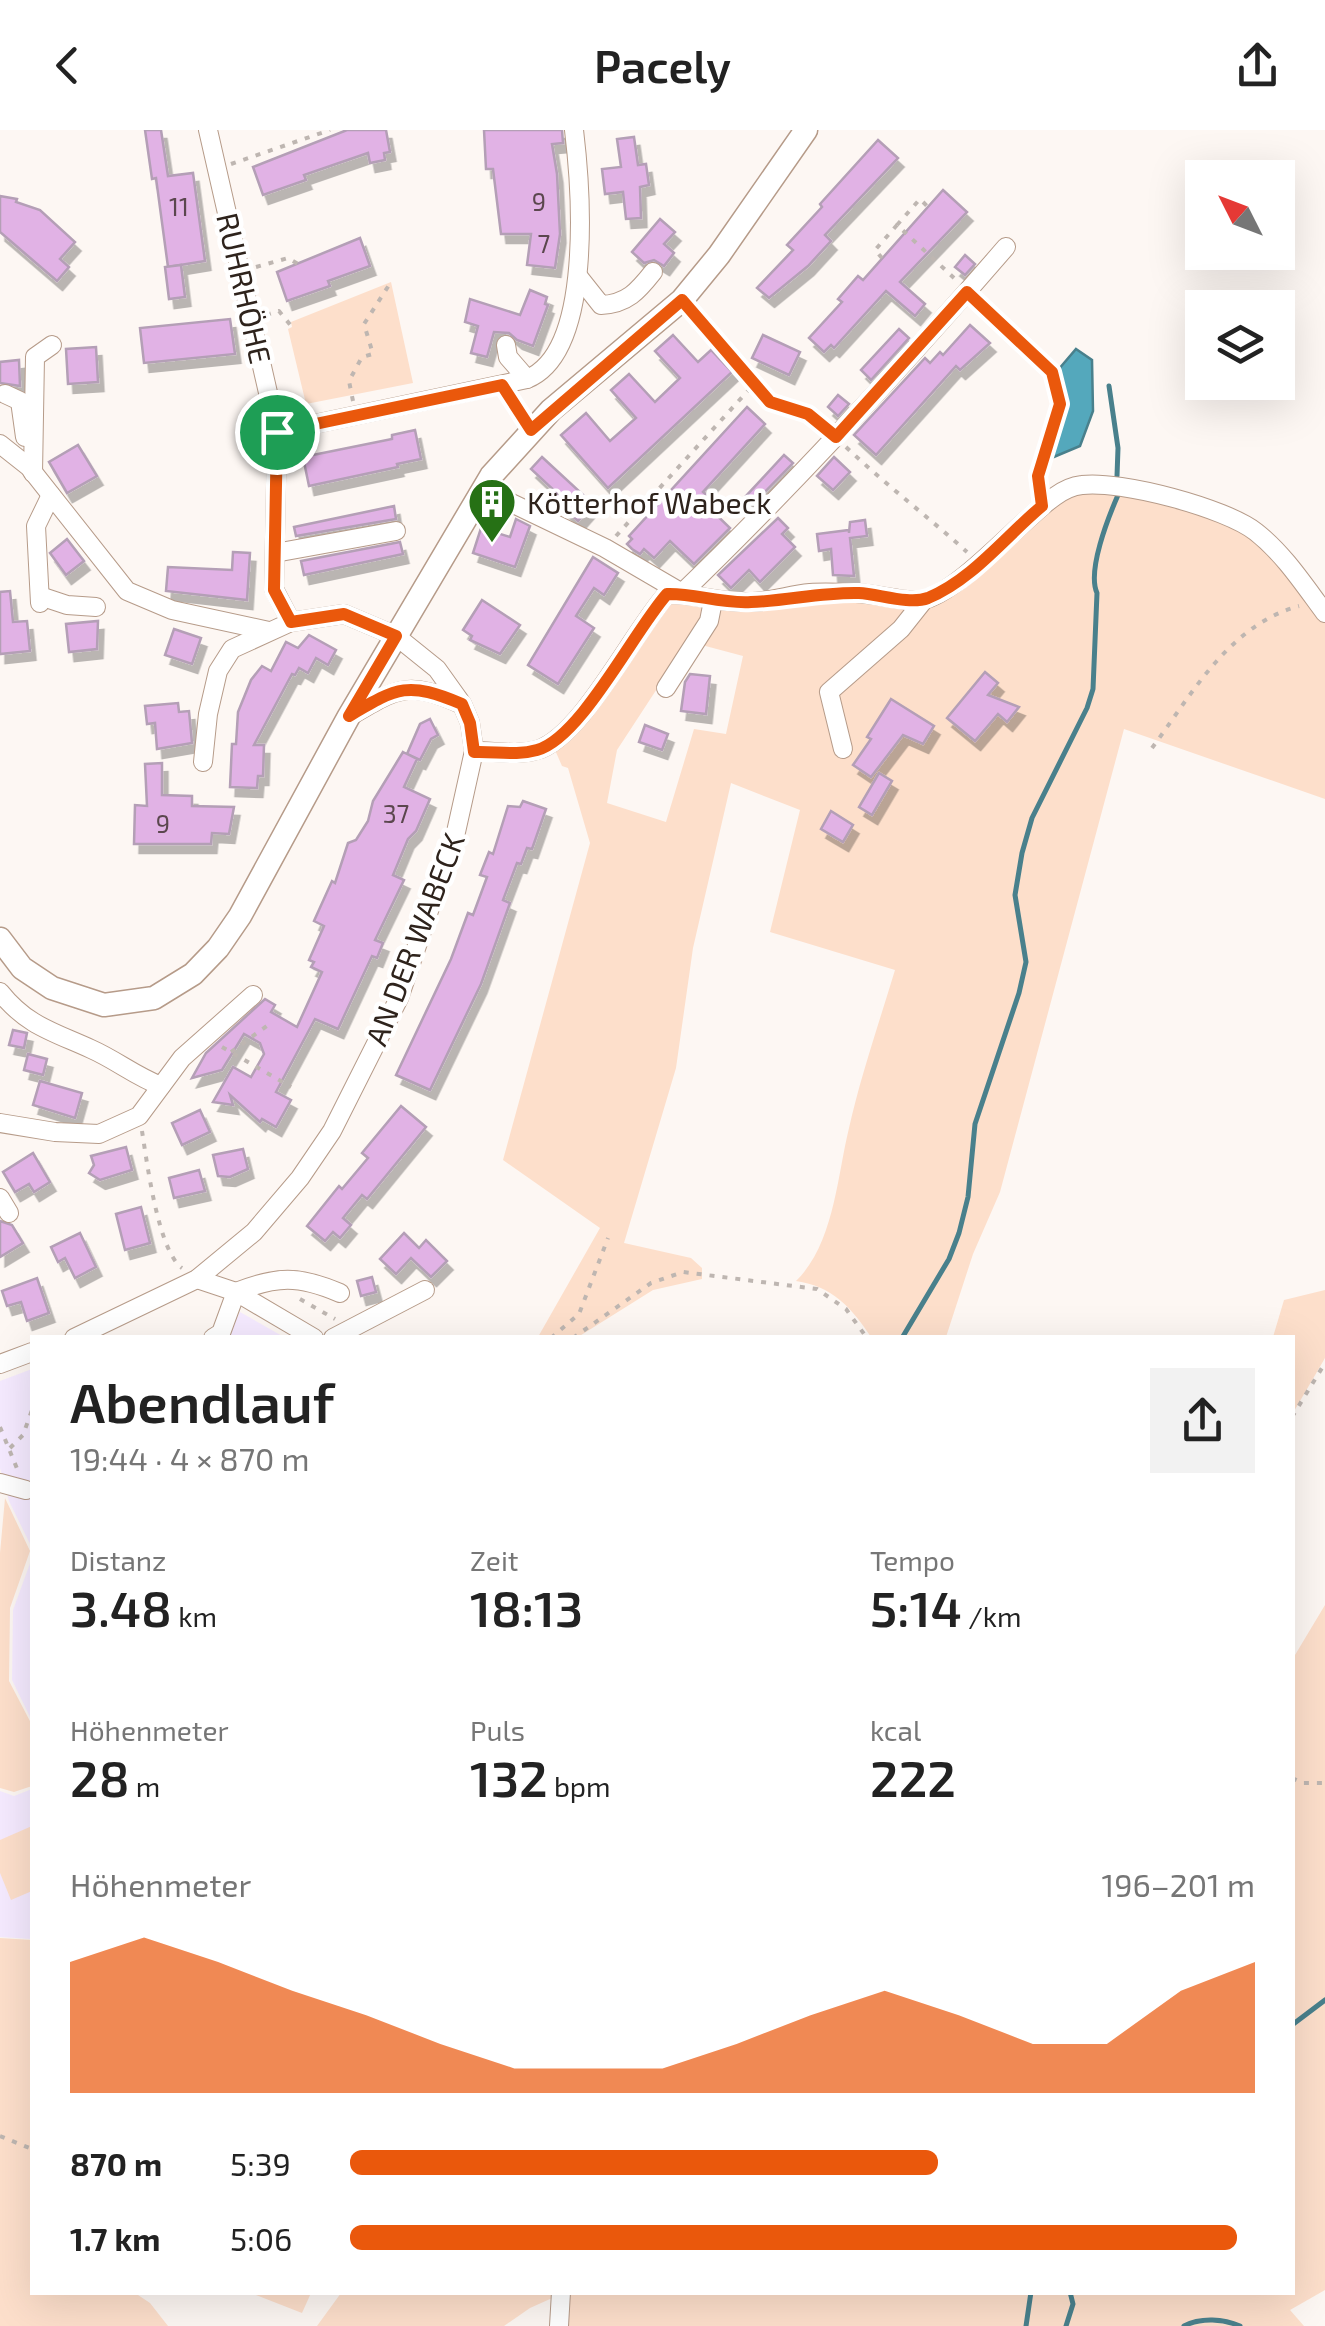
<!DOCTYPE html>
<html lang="de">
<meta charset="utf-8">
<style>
:root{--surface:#fff;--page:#f2f2f2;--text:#222;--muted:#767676;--accent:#ea580c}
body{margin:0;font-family:"Exo 2",sans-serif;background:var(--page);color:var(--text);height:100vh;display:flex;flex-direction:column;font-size:38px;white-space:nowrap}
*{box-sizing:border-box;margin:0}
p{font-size:32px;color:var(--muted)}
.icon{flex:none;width:55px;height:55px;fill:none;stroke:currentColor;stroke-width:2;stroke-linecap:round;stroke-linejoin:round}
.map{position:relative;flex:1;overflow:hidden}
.panel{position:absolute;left:30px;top:1205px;width:1265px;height:960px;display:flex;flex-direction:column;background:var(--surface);border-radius:0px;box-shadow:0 10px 40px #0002}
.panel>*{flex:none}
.needle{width:65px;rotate:312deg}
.buttons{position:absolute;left:1185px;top:30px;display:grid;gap:20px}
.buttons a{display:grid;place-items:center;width:110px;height:110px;border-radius:0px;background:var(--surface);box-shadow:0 10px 40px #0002;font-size:50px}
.pin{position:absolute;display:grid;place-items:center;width:85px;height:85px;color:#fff;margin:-42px;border:5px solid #fff;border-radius:50%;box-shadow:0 2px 10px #0007}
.round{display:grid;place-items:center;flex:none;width:105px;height:105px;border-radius:0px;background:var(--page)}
.head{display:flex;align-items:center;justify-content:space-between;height:170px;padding:0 40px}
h1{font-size:55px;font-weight:600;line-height:75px}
.metrics{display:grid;grid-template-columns:repeat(3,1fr);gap:15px;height:170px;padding:10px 40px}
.metrics div{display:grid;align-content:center}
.metrics b{font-size:50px;font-weight:600}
.metrics small{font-size:28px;font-weight:400}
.metrics p{font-size:28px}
.chart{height:280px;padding:20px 40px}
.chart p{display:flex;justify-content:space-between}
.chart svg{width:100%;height:180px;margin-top:10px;fill:var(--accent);opacity:.7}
ul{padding:0 40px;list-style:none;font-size:32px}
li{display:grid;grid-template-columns:160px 120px 1fr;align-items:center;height:75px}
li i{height:25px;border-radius:12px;background:var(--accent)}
header{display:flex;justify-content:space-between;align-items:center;height:130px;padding:0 40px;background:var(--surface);font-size:45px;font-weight:600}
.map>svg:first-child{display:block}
.education{fill:#f5eaff}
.green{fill:#fddfcb}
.water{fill:#54a8bc;stroke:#49808c;stroke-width:2.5}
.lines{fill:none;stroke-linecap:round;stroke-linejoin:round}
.stream{stroke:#49808c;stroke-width:5}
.building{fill:#e1b2e5;stroke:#b49fb6;stroke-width:2.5;filter:url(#shadow)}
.minor-casing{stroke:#b69b89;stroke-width:20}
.major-casing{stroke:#b69b89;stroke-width:25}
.path{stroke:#beb6b1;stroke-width:4;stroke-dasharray:5 8;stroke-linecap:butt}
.minor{stroke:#fff;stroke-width:18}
.major{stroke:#fff;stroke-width:22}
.route-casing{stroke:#fff;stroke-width:20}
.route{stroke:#ea580c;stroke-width:12}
.labels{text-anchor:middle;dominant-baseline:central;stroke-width:9;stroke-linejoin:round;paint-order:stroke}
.number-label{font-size:25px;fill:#5b474e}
.street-label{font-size:30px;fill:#2e231c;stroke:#fff}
.poi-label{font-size:30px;fill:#2e231c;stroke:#fff;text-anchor:start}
</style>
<header><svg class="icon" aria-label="back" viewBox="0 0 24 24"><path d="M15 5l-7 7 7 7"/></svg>Pacely<svg class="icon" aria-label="share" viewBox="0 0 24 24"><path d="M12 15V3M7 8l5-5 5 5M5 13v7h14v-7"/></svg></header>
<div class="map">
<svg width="1325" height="2196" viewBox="0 0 1325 2196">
<defs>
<filter id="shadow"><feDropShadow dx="5.5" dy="9" stdDeviation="0" flood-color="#0004"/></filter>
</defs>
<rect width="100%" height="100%" fill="#fdf7f3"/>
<g class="education">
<polygon points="240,1182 284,1207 227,1208"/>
<polygon points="32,1239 32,1418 9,1371 0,1338 0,1251"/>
<polygon points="32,1428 32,1591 12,1550 13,1480"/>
<polygon points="32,1659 32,1809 0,1807 0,1661 14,1666"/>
</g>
<g class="green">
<polygon points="391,152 413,253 306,274 288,199 292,197 291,192"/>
<path d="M1092,357L1199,380L1252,405L1325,488V669L1124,599L1000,1062L973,1124L946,1207H871C852,1178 832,1156 796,1151C834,1114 837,1047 849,998C861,945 879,893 895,840L770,802L800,680L731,653L693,818L676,938L624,1113L691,1128L702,1138V1149L653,1160L578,1207H538L600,1098L503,1030L590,713L568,638L562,636L555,620L598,569L671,472L703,478L700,493L617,620L607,673L666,692L694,599L726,604L743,526L698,514L716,479L810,468H863L924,482L1057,367Z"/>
<polygon points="1325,1160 1325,1228 1293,1283 1292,1208 1273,1207 1284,1170"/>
<polygon points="5,1368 30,1421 10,1478 9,1551 32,1595 32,1656 14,1662 0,1658 0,1423"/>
<polygon points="1325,1475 1325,2160 1290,2180 1304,2196 562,2196 564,2162 1292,2162 1292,1530"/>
<polygon points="32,1696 32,1761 11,1770 0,1743 0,1710"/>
<polygon points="0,1808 32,1810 32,2162 135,2163 150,2173 168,2196 0,2196"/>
<polygon points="251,2163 311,2163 302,2183"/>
<polygon points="341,2163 559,2163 559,2165 530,2178 504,2196 317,2196"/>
</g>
<polygon class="water" points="1076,219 1092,230 1093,281 1080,316 1049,329 1064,276 1058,240"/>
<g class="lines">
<g class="stream">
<polyline points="1109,256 1118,318 1117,346"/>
<path d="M902,1208L949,1129L959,1103L968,1067L975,994L1019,863L1026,832L1015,765L1022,723L1032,688L1087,578L1093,559L1097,463C1087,441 1108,388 1118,365"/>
<polyline points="1292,1895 1325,1870"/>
<polyline points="1026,2196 1031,2162"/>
<polyline points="1066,2196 1073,2174 1070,2162"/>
<path d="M1184,2196C1201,2187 1224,2189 1240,2196"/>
</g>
</g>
<g class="building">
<polygon points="145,0 161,0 168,46 193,43 205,131 168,137 156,48 152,49"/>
<polygon points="347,0 386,0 390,22 384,23 385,30 370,33 368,23 304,45 306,50 263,65 253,37"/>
<polygon points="484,0 562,0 563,13 552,14 557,44 560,104 555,138 527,135 531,104 501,104 493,39 486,39"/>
<polygon points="634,7 638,35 646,34 649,55 640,57 641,88 626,89 623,62 605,64 602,39 621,37 617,9"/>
<polygon points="878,10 898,28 825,105 831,111 808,136 769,168 757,158 793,120 787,115 822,77 820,74"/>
<polygon points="943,60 967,82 900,152 925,174 915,186 886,161 834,218 831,215 824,222 809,208 842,172 838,169 858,146 863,150"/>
<polygon points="0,66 17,69 16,72 40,80 75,112 60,129 69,137 57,151 0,102"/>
<polygon points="660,89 675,102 664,114 674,123 664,136 654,130 644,133 632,122"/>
<polygon points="360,108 370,136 328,151 330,156 287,171 277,142"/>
<polygon points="965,125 975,134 965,145 955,137"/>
<polygon points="181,135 185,167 169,169 165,137"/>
<polygon points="530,160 547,167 545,174 548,175 533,216 517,210 509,203 494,202 487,227 471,223 478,196 465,192 470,169 520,185"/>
<polygon points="230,189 235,224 144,233 140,198"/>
<polygon points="970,195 990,213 960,240 956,236 876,325 854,305 925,228 930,233 940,222 943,225"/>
<polygon points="899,199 909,208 871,250 861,240"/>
<polygon points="673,205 698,232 711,220 732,242 608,358 561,305 586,283 610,311 636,288 611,260 629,244 655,272 680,248 655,221"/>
<polygon points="763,205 800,222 789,245 752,228"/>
<polygon points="96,217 98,252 68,254 66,219"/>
<polygon points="19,230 20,256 0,253 0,232"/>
<polygon points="838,265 849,274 838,286 828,277"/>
<polygon points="747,277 765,294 703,362 709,367 704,373 730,398 694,434 670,411 654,428 644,419 640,424 632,419 627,414 632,409 629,406"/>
<polygon points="415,300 421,329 397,334 398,337 309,356 303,327 392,309 392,305"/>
<polygon points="78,315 97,346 67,363 49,332"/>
<polygon points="784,325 793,333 754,373 746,366"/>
<polygon points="542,327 593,374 578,391 553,369 558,364 531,339"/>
<polygon points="834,327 850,342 833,360 817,346"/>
<polygon points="394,376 396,389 296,406 294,397"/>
<polygon points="778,388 788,398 782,404 795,417 760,452 749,440 731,458 718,445"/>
<polygon points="516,389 530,396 515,437 473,423 481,398 510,407"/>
<polygon points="865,390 867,406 850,408 854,446 833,445 831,419 819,421 817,404 849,400 849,403 850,392"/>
<polygon points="67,409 84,431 66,445 50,423"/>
<polygon points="400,412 403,424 304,445 301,431"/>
<polygon points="233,422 250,423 247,470 166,461 168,437 232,440"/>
<polygon points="593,427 618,443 604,465 594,458 576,486 594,498 558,554 528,535"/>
<polygon points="10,461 13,492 27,491 30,521 0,524 0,462"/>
<polygon points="482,470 520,495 500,524 470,510 472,506 463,500"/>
<polygon points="98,491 97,519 69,522 66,494"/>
<polygon points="174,499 201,508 192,534 165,525"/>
<polygon points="309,505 336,520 328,535 316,528 308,543 299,538 295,545 292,544 254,615 264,615 263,646 258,646 257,658 230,657 232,614 236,614 238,582 251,550 262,536 271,541 286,512 298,518"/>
<polygon points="985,542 998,553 988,565 1019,577 1007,592 998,584 975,611 947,588"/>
<polygon points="690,544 710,546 706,584 681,581 685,552"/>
<polygon points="891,569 934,596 923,614 903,605 871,647 853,635 871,609 867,607"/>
<polygon points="178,573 179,582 189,581 192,613 157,619 155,593 147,594 145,576"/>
<polygon points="430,589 438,605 431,609 420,630 407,624 420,594"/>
<polygon points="645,595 668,604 662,620 639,612"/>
<polygon points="403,622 417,629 404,657 430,669 416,701 408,709 393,745 404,750 375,810 383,813 377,828 372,826 338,899 315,889 276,962 291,970 276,997 262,989 260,992 230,965 233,975 213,972 233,937 251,947 264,924 260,913 244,904 222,940 192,948 206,923 265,869 275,875 271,882 297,897 322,842 311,837 314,832 309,830 324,796 314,791 332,751 335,753 348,713 356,710 368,691 373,671"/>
<polygon points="162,633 162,665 192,666 192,676 234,677 229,704 212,703 211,714 134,714 135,675 147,676 145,634"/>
<polygon points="879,643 892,651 872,685 859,677"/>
<polygon points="523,671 546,679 532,719 527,718 521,734 517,733 503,770 510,773 481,854 430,960 396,945 451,829 468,783 473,785 487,747 480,745 489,722 493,724 508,676 520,677"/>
<polygon points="831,681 853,695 843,712 821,699"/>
<polygon points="13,900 27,903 24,918 9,915"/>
<polygon points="28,924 47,929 43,945 24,940"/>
<polygon points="40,951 82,963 75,988 33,975"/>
<polygon points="401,976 426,997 367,1069 362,1065 343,1088 351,1095 340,1108 333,1102 325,1111 307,1096 339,1056 342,1059 368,1028 362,1023"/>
<polygon points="200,980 210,1002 182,1015 172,993"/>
<polygon points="126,1017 132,1040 100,1050 89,1043 94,1035 91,1026"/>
<polygon points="243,1019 248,1039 230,1047 218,1046 213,1025"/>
<polygon points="33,1023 50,1052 34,1062 29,1054 15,1062 3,1042"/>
<polygon points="199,1040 205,1061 174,1068 169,1048"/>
<polygon points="141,1077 150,1113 125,1120 116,1084"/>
<polygon points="0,1091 12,1095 23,1113 0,1127"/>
<polygon points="80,1103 96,1137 75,1148 65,1128 58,1132 51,1117"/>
<polygon points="404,1103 419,1118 426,1110 447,1131 431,1147 411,1128 396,1144 380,1129"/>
<polygon points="372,1147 376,1162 361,1166 357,1151"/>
<polygon points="37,1148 49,1183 27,1191 21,1172 7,1176 2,1161"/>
</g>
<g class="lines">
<g class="minor-casing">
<g id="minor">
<polyline points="208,0 277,302 274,459 291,492"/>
<path d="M578,146L601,175C627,174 638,161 653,142"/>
<polyline points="506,215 508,227 527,249"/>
<polyline points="5,264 20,271 25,307"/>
<path d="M277,302L527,249C594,222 581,58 574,0"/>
<polyline points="0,314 29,337 127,461 172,480 269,501"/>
<polyline points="33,343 35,227 52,215"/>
<path d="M501,368L605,418L682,463C796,353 903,236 1006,117"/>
<polyline points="275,423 396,401"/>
<polyline points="40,466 67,475 96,477"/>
<polyline points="40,473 36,396 51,365"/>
<polyline points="666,558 709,491 713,471"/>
<path d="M352,585C399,557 409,551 461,574"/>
<polyline points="843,619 829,562 901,499 924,470"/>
<path d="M474,621C495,621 516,626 537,620C582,607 633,501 667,464C693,463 720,473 749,472C770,472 789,465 810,463C825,462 840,463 855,463C875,463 906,473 923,470C958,463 1021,390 1054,367C1062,361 1072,356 1082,355C1120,350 1226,378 1256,402C1284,424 1304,455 1325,483"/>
<path d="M0,862C27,896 54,902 91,919C116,930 135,946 161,956"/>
<polyline points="0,993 55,1002 99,1004 139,986 182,928 253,865"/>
<polyline points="0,1068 9,1083"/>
<polyline points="197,1149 236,1162 314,1208"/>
<polyline points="74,1208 197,1149 254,1102 300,1048 332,1001 399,868 456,702 474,621 470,593 462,574 437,539 396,506 344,484 291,492 232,519 218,541 208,584 203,632"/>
<path d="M213,1208L221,1203L236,1162C277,1146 298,1145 340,1163"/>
<polyline points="333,1208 425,1160"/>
<polyline points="0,1234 32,1222"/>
<polyline points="0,1353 26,1360"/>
<polyline points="559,2196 561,2162"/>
</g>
</g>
<g class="major-casing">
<polyline id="major" points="0,809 22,838 52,858 104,875 154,868 193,844 218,818 240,786 349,586 491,346 551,280 682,170 719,125 806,0"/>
</g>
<g class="path">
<polyline points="231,34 330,0"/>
<polyline points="897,95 920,69 928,77"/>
<polyline points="882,128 875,120 897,95 954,148"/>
<polyline points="256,137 288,128 298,134"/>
<polyline points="978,173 1052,242 1060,274 1038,346 1040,357"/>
<polyline points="266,185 279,181 292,197"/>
<polyline points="695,185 770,271 808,284 824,297"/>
<polyline points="353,271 349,251 362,227 373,224 364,194 391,152"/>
<path d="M846,317C885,354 927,386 967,422"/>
<polyline points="616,406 754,254"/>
<path d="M1152,618C1192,564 1229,495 1299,476"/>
<polyline points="222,917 291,957"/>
<polyline points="231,922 268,895"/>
<path d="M142,1001C147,1032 158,1121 182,1138"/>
<polyline points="300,1169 335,1189"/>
<polyline points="551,1208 579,1184 608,1108"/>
<polyline points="573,1208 651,1153 683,1142 817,1159 846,1179 867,1208"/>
<polyline points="1292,1287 1325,1233"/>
<polyline points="0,1297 18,1341"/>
<polyline points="10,1318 23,1305 32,1280"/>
<polyline points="1292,1648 1303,1653 1325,1653"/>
<polyline points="0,2006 32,2019"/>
</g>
<use href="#minor" class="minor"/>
<use href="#major" class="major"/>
</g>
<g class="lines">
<g class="route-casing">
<path id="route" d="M967,162L1052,242L1060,274L1038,346L1042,376C1006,406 972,450 928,468C909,475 879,464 859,463C820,462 788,471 751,472C721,474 694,463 667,464C634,501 581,608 537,620C516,626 495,621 474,622L470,593L462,574C407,551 398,557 349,586L396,506L344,484L291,492L274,460L277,302L502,255L531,300L682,170L770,272L808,284L836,307Z"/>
</g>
<use href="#route" class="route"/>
</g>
<defs>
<g id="building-pin" transform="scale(2.5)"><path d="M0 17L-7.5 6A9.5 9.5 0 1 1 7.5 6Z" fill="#267115" stroke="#fff"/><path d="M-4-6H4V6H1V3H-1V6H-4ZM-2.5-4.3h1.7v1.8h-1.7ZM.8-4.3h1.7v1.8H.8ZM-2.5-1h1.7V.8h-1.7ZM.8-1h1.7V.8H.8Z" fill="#fff"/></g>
</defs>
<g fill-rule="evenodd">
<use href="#building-pin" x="492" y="372"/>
</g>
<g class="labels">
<g class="number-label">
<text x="539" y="71">9</text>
<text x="179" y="76">11</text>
<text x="544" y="113">7</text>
<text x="396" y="683">37</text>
<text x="163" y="693">9</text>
</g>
<g class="street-label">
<text transform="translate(245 158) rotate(77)">RUHRHÖHE</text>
<text transform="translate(414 809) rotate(-69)">AN DER WABECK</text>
</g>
<g class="poi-label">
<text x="527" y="372">Kötterhof Wabeck</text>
</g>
</g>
</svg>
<div class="buttons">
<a><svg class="needle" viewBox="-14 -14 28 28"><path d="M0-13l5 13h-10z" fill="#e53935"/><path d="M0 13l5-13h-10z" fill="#767676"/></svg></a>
<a><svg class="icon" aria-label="layers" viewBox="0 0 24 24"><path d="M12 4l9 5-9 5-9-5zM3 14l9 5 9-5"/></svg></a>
</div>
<div class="pin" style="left:277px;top:302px;background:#1e9e55"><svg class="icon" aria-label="arrive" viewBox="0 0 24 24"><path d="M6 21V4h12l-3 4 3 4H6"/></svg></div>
<section class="panel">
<div class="head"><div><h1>Abendlauf</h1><p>19:44 · 4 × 870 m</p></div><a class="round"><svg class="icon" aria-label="share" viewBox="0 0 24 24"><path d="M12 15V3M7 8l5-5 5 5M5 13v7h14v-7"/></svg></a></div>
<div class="metrics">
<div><p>Distanz</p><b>3.48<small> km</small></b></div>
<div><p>Zeit</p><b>18:13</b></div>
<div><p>Tempo</p><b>5:14<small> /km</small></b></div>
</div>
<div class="metrics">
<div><p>Höhenmeter</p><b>28<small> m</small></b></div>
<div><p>Puls</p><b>132<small> bpm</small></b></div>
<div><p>kcal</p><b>222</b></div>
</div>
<div class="chart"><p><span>Höhenmeter</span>196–201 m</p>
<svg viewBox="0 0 160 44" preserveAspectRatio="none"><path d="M0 44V12L10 6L20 12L30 19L40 25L50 32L60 38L70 38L80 38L90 32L100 25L110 19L120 25L130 32L140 32L150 19L160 12V44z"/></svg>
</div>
<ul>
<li><b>870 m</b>5:39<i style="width:65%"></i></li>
<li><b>1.7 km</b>5:06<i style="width:98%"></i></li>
</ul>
</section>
</div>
